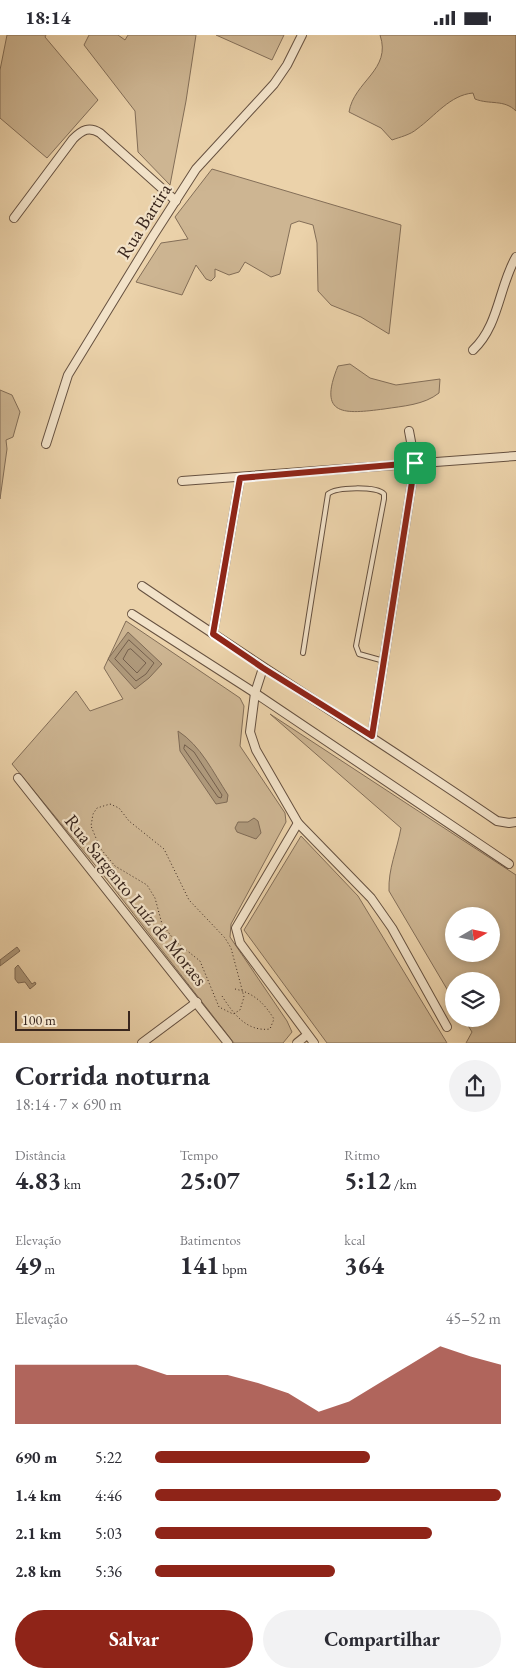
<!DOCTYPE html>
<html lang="pt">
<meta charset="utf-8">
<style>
:root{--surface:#fff;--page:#f2f2f3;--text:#2b2b33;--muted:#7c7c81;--accent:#8f2418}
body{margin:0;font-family:"EB Garamond",serif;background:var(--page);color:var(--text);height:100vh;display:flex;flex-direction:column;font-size:19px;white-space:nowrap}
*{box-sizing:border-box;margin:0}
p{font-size:16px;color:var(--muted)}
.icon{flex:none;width:28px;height:28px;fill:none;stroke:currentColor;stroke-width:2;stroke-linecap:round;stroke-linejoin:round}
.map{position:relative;height:1008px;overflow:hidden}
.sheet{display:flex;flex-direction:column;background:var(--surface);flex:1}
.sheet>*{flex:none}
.needle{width:32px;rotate:81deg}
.fabs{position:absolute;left:445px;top:872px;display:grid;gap:10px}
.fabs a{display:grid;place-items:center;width:55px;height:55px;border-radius:50%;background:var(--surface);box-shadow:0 2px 8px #0003;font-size:25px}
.scale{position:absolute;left:15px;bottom:12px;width:115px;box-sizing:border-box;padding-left:5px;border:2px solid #39261d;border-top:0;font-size:14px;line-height:18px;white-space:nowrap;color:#39261d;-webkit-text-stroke:4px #f2e2c8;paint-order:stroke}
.pin{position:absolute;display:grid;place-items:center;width:42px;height:42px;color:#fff;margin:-21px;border-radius:10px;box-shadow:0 2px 8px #0006}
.round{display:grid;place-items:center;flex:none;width:52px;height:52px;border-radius:26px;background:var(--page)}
.head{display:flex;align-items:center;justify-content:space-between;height:85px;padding:0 15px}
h1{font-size:28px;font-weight:700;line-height:38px}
.metrics{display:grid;grid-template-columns:repeat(3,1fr);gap:8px;height:85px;padding:5px 15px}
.metrics div{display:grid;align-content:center}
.metrics b{font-size:25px;font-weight:700}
.metrics small{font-size:14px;font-weight:400}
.metrics p{font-size:14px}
.chart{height:140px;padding:10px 15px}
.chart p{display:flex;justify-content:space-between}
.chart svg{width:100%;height:90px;margin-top:5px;fill:var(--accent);opacity:.7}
.primary-button{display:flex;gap:10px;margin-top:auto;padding:10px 15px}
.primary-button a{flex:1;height:58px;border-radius:30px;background:var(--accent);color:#fff;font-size:20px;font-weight:700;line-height:58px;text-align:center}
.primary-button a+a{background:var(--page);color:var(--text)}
ul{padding:0 15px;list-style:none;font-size:16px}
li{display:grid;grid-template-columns:80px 60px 1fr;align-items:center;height:38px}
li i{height:12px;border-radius:6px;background:var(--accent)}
.status{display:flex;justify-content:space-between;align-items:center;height:35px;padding:0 25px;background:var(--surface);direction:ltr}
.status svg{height:14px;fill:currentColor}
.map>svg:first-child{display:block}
.green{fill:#cdb592;stroke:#836e58;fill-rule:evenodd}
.water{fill:#ae987a;stroke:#7f6a55}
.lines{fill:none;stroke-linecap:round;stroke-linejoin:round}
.shore{stroke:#745f4c;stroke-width:1}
.service-casing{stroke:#665140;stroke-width:6}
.minor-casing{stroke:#665140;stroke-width:10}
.path{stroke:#39261d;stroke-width:1;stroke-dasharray:1 2.5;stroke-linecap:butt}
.service{stroke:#f2e2c8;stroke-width:4}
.minor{stroke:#f2e2c8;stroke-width:8}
.route-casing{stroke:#fff;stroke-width:10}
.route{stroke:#8f2418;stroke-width:6}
.labels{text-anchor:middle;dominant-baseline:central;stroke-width:4.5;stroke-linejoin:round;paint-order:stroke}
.street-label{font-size:19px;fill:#39261d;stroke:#f2e2c8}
</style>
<div class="status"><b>18:14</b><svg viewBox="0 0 49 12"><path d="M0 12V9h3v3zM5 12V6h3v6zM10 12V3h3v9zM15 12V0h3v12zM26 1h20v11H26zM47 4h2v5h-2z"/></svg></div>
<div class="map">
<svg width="516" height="1008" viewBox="0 0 516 1008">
<rect width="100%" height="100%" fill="#ebd2aa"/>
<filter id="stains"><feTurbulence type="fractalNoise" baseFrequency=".004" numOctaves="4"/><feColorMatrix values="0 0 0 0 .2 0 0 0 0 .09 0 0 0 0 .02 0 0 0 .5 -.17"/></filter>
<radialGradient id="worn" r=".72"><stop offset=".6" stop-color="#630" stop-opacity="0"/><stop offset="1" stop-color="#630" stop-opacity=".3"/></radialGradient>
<g class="green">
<polygon points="7,0 46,0 45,2 98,65 47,123 0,83 0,35"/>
<polygon points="89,0 118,0 125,5 128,0 196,0 186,66 170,150 138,117 135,76 84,10"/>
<polygon points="216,0 284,0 272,25"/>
<path d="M380,0H516V76C504,64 490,70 475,64L473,58C450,60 435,81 417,94C410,100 400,102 392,105L381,93L349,77C354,46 392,35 380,0Z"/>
<polygon points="212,134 401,190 389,299 361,282 331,270 318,256 317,208 313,190 299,186 291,189 280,239 271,242 245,227 239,237 229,240 215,234 215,242 211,246 206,244 196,230 182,260 136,247 161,208 188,204 175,182"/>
<path d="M350,329L370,343L396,350L440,344L439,358C424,370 403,371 384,374C345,379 317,382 338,331Z"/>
<polygon points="0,355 12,360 20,377 13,402 6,405 7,414 0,464"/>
<polygon points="126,586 240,663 244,671 240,711 285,778 286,787 231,889 230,902 287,986 292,997 283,1008 234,1008 108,846 12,729 76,656 90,676 123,664 104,633"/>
<path d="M270,679L516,840V1008H466L472,997L464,984H491V946H454V966L389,856C388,834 397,815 401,793ZM454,881H491V919H454Z"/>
<polygon points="301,801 358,861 447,1008 327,1008 244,895"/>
</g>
<g class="water">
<polygon points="128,597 162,629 149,643 135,654 108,624"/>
<path d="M178,696C201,711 213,737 228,760L227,767L216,769L180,716Z"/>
<polygon points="254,783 258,786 261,798 256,804 237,797 235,793 238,787 248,787"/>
<polygon points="17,912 20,916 0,931 0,925"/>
<polygon points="18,930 32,949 35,947 36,949 30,954 25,947 18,948 15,944 15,933"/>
</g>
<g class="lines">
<g class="shore">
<polygon points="129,605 154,628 146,639 136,646 115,624"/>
<polygon points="131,614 146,628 137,638 123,624 128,615"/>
<polygon points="185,710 194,717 222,760 221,763 218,762 184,714"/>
</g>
<g class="service-casing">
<path id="service" d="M303,618L328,459C336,452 376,451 384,459V464L356,611L359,619L384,626"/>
</g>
<g class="minor-casing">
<g id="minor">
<path d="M14,183L73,104C82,95 89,91 100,98L176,166"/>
<path d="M473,315C499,291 499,251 516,222"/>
<polyline points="46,409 68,340 153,201 196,134 274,49 287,30 302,0"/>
<polyline points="182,446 516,421"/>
<path d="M142,551C259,631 380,706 497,786L509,788L516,787"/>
<polyline points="132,579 255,658 509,829"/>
<polyline points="213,599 240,443"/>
<polyline points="263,633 255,658 250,697 256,715 298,788 371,863 392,893 447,992"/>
<polyline points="372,701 415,428 409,396"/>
<polyline points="18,743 228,1008"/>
<polyline points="298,788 236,893 240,908 314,1008"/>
<polyline points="142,1008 197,967"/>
<polyline points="297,1008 307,1000"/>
</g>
</g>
<g class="path">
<polygon points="110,769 119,773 129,786 164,814 189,865 225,903 231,913 244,962 240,975 233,979 219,972 200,926 175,906 162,889 155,863 147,850 115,831 100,813 91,791 93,779 97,773"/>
<path d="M222,961C233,978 246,997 270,994L274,984C264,968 254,958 235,954"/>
</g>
<use href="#service" class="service"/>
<use href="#minor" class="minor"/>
</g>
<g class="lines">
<g class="route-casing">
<polygon id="route" points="415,428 372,701 263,633 213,599 240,443"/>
</g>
<use href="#route" class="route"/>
</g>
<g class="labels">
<g class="street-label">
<text transform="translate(144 186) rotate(-58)">Rua Bartira</text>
<text transform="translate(136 865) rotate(51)">Rua Sargento Luíz de Moraes</text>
</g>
</g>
<rect width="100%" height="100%" filter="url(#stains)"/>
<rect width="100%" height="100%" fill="url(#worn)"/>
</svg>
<div class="fabs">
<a><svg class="needle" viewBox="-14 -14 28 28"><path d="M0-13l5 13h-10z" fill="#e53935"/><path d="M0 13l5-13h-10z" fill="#7c7c81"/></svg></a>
<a><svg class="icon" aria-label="layers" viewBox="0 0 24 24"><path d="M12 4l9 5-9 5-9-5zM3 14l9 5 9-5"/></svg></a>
</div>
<div class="scale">100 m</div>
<div class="pin" style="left:415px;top:428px;background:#1e9e55"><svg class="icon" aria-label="arrive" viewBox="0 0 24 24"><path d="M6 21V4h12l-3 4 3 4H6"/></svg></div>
</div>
<section class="sheet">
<div class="head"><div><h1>Corrida noturna</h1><p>18:14 · 7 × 690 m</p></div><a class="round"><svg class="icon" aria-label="share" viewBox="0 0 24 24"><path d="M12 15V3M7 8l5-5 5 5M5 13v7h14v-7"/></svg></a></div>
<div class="metrics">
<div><p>Distância</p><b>4.83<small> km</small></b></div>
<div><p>Tempo</p><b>25:07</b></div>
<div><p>Ritmo</p><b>5:12<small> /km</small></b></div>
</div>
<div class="metrics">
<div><p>Elevação</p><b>49<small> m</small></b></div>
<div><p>Batimentos</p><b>141<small> bpm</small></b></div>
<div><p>kcal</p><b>364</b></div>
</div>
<div class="chart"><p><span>Elevação</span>45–52 m</p>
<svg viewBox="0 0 160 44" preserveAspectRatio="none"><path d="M0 44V15L10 15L20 15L30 15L40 15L50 20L60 20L70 20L80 24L90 29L100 38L110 33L120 24L130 15L140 6L150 11L160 15V44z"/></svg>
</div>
<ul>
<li><b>690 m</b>5:22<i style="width:62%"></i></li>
<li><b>1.4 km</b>4:46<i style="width:100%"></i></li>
<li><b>2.1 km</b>5:03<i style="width:80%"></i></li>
<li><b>2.8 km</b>5:36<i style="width:52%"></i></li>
</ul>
<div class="primary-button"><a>Salvar</a><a>Compartilhar</a></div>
</section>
